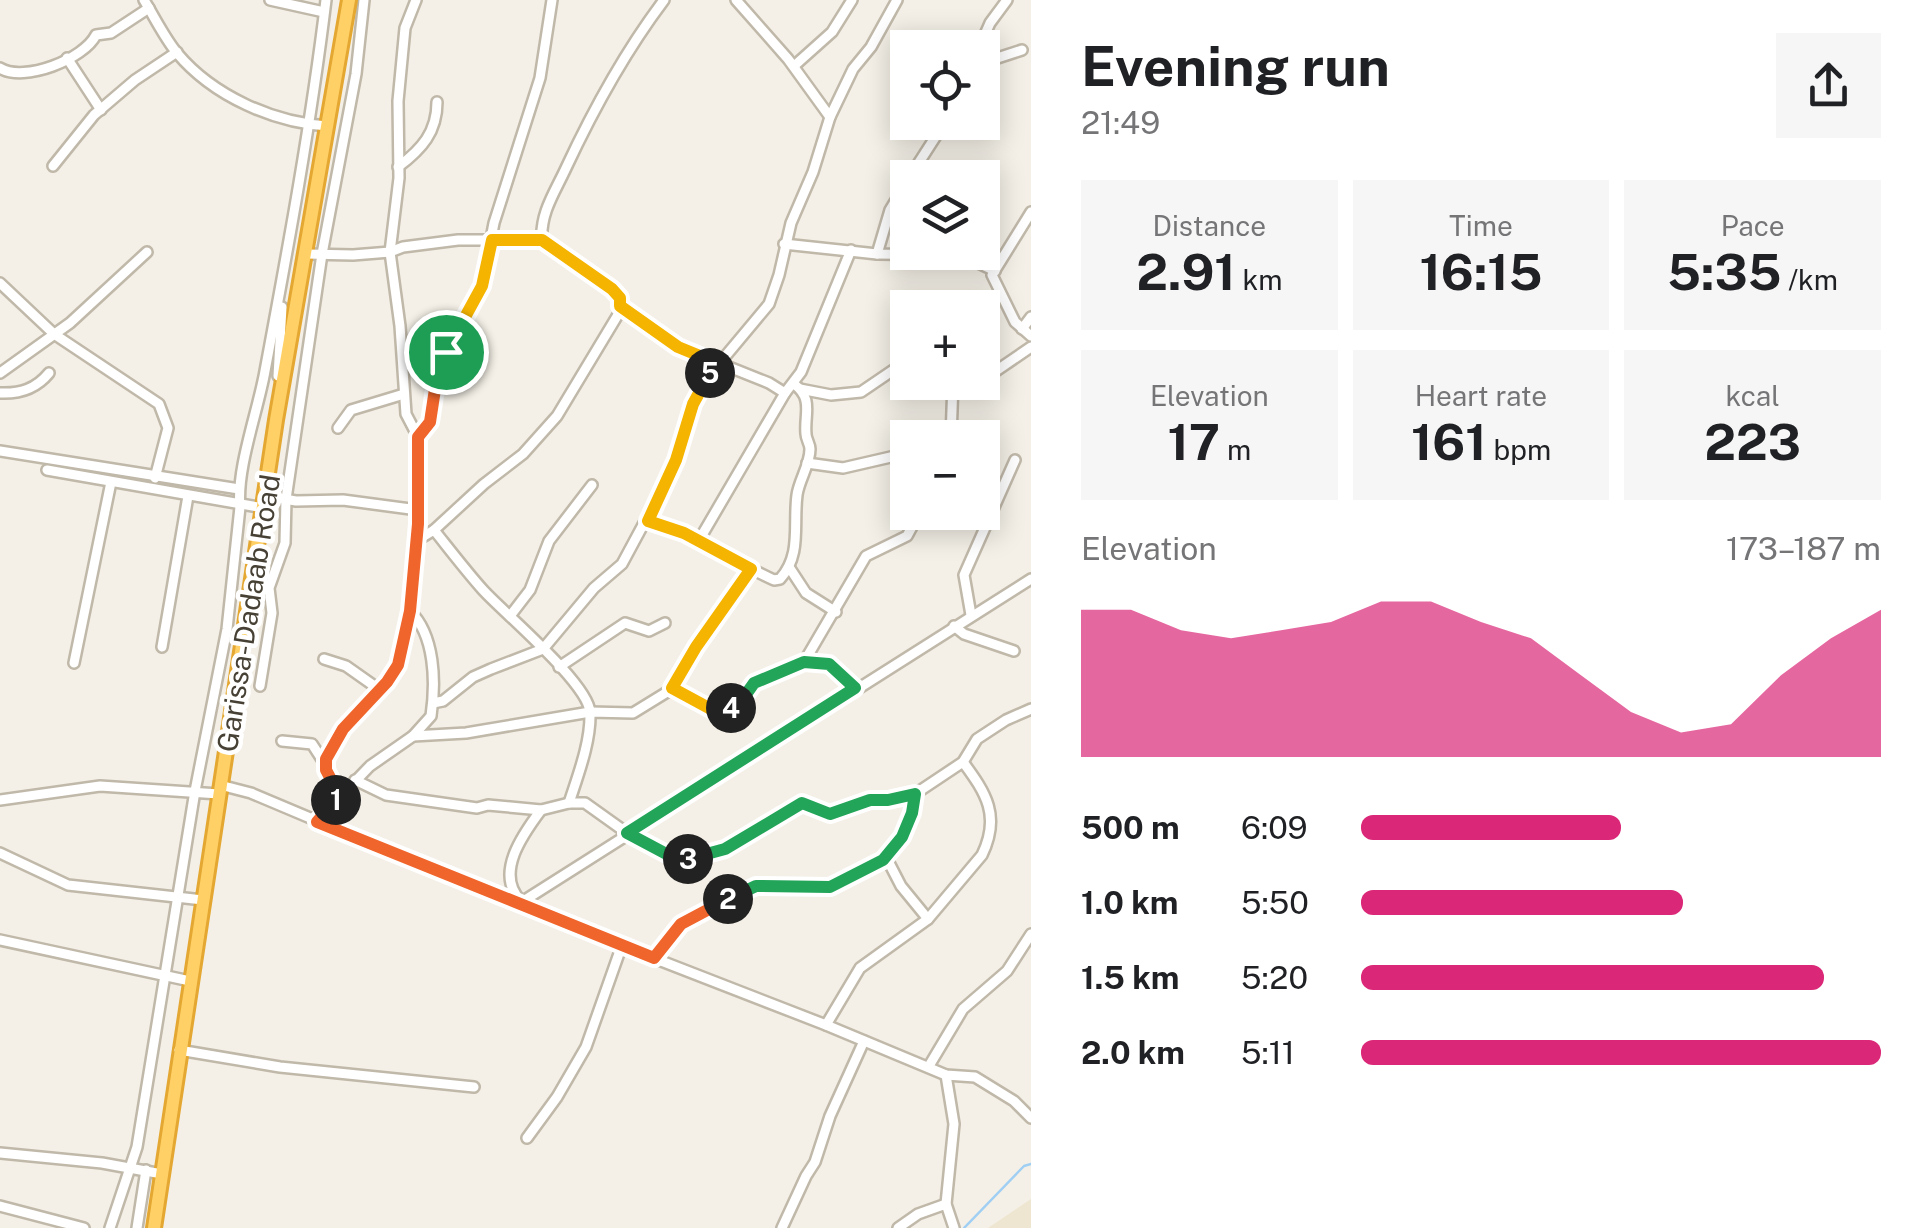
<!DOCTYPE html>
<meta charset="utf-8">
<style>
:root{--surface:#fff;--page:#f6f6f6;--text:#202124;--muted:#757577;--accent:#db2777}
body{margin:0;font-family:"Public Sans",sans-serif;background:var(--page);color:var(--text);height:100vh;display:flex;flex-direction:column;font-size:38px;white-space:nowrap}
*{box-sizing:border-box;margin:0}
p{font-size:32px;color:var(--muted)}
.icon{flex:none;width:55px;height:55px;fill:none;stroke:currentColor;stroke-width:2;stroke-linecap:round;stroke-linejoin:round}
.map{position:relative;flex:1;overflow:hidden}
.details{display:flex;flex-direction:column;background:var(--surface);width:900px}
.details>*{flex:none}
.tools{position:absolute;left:890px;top:30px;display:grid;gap:20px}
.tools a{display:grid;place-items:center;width:110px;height:110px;border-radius:0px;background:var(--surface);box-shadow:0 5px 25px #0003;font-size:50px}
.pin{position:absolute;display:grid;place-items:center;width:85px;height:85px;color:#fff;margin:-42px;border:5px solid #fff;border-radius:50%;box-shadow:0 2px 10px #0007}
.km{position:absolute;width:50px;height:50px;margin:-25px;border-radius:50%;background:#222;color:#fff;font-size:28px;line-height:50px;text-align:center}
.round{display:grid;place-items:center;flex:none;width:105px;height:105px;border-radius:0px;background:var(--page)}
.summary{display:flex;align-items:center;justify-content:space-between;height:170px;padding:0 50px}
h1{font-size:55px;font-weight:700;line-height:75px}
.stats{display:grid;grid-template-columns:repeat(3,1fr);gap:15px;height:170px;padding:10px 50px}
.stats div{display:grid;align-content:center;border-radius:0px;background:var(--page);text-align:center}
.stats b{font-size:50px;font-weight:700}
.stats small{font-size:28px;font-weight:400}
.stats p{font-size:28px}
.chart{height:280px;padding:20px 50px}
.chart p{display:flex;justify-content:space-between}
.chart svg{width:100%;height:180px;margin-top:10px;fill:var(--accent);opacity:.7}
ul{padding:0 50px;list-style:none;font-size:32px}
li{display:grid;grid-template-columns:160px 120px 1fr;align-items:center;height:75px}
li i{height:25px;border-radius:12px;background:var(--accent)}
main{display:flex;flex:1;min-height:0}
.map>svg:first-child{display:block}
.education{fill:#eee6d0}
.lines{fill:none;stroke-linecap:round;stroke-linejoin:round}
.stream{stroke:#a0cff3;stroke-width:2.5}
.minor-casing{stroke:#c0b8a9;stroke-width:14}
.highway-casing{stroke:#e4a731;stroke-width:18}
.minor{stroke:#fff;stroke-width:9}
.highway{stroke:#ffd066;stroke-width:12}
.split-1-casing{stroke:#fff;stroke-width:20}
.split-2-casing{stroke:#fff;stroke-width:20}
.split-3-casing{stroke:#fff;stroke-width:20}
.split-4-casing{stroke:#fff;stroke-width:20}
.split-5-casing{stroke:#fff;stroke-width:20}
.split-6-casing{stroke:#fff;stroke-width:20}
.split-1{stroke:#f0652b;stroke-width:12}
.split-2{stroke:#f0652b;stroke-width:12}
.split-3{stroke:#22a559;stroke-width:12}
.split-4{stroke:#22a559;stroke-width:12}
.split-5{stroke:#f5b400;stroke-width:12}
.split-6{stroke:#f5b400;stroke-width:12}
.labels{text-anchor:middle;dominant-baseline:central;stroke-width:9;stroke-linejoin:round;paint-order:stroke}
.street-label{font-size:28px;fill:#474135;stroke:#fff}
</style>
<main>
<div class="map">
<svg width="1031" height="1228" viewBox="0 0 1031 1228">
<rect width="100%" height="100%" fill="#f4f0e7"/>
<polygon class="education" points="1031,1199 1031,1228 988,1228"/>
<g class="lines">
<polyline class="stream" points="964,1228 1024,1166 1031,1164"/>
<g class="minor-casing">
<g id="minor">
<path d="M144,0C155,18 164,37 177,53C213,96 274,123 328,126"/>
<polyline points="270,0 324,12"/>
<polyline points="736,0 788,59 830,117"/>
<polyline points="979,48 990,23 1007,0"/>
<polyline points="67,58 101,110"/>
<polyline points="982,63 1022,50"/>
<polyline points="794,66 832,32 852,0"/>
<path d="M0,68C24,83 84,59 96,35L111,33L149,8"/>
<polyline points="53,166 94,115 135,80 177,52"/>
<path d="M398,167C422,149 437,132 437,102"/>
<polyline points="909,178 945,122"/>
<polyline points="1031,212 992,275 1015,322 1031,336"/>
<path d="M542,240C540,213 555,192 566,168C594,108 624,53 664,0"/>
<polyline points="784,244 877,254 961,255 995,271"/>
<polyline points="307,254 353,255 390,252 403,247 458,240 542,240 575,261 620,298 619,313 557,416 523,454 484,484 434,530 416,541"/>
<polyline points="877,254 890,210 908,180"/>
<polyline points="0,283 54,334 159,404 168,428 155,478"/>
<polyline points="620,305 679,347 769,383 785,393"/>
<polyline points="1022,329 1031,317"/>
<polyline points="0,373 70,323 147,252"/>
<polyline points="278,376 282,307"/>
<polyline points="968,382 982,385 993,373 1031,347"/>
<polyline points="800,389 831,395 861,392 908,360"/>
<path d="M0,393C20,394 36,389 49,373"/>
<polyline points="338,428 351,410 404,394"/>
<polyline points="418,437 430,421 437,376 446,352 482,285 494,223 540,78 552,0"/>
<polyline points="951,438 953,382"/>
<polyline points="0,451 239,489"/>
<polyline points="807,463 843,468 908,453"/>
<polyline points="47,470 264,508"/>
<polyline points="266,496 296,501 343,500 418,510"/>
<path d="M647,521C692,535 731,560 774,580L780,579C802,555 793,525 797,495C799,480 810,465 810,449C810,444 806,439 806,434C804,414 814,399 794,384"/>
<path d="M434,530C450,550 466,571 483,590C505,614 588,683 590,712C591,742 578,775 569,803"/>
<polyline points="698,542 785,393 801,372 851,250"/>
<polyline points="789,567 806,593 836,612"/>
<polyline points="971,615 964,575 1015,460"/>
<polyline points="510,616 530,590 549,541 592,485"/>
<polyline points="954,626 964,634 1014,651"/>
<polyline points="162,647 188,496"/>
<polyline points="324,659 346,666 380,690"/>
<polyline points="804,662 829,664 855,688"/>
<polyline points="74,663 111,482"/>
<polyline points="559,667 625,623 649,631 665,623"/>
<polyline points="260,686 272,613 269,588 285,543 286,499 322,254 356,74 364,0"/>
<polyline points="672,689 696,647 751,569"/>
<polyline points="433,703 443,701 473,677 491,669 543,649 594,588 622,564 672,471 703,383 769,304 779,275 791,223 813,172 830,117 853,69 871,47 897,0"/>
<polyline points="413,736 466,733 590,712 633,713 672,689 721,714 742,700 751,685 804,662 866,556 907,536 920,512"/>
<polyline points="282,741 312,744 325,764"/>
<polyline points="355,780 386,795 477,808 488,805 541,810 569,803 585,803 627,833 674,858 685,859 725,849 801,803 829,814 870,800 888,800 915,794 963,762 977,739 1006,720 1031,709"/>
<polyline points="220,785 251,793 517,905 826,1025 946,1075 975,1077 1014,1101 1031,1118"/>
<polyline points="340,796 325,770 326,759 343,729 387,682 398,665 410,611 418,524 418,437 406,414 400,326 390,252 399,178 398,101 405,28 416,0"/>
<polyline points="0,800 100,786 219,794"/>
<path d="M317,821L370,766L413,736L431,716C436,682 435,635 410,611"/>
<polyline points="0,853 68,885 203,900"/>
<polyline points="886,857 901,886 928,919"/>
<path d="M521,901C494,874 523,834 541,810"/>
<polyline points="517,905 1031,579"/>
<polyline points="0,940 190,981"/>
<polyline points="654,958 681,925 752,887 826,888 883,860 902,837 912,813 915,794"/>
<path d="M826,1025L860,968L928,919L982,855C1001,816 986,793 963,762"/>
<polyline points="179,1050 280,1067 474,1087"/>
<polyline points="929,1066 963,1009 1007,971 1031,934"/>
<polyline points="946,1075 954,1124 946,1204 954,1228"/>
<polyline points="527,1138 557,1097 586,1047 622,945"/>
<polyline points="0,1153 102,1163 162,1174"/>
<polyline points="0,1206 84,1228"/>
<path d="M110,1228L137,1147L195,791L227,629L240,507C236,469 258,411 265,371C288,248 311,124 326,0"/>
<polyline points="137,1228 146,1170"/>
<polyline points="782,1228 806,1176 815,1162 830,1116 864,1041"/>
<polyline points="898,1228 918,1214 946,1204"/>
</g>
</g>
<g class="highway-casing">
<polyline id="highway" points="154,1228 276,420 349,0"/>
</g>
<use href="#minor" class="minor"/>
<use href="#highway" class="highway"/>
</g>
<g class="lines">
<g class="split-1-casing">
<polyline id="split-1" points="336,800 340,796 326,770 326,759 343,729 387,682 398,665 410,611 418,524 418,437 430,422 437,376 446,352"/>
</g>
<g class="split-2-casing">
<polyline id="split-2" points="336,800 317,822 654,958 681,924 728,899"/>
</g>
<g class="split-3-casing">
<polyline id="split-3" points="688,859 725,849 802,803 830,814 870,800 888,800 915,794 912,813 902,837 883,860 830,887 756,886 728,899"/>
</g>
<g class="split-4-casing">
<polyline id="split-4" points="688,859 674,858 627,833 855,688 829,664 804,662 754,683 742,700 731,708"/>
</g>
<g class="split-5-casing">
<polyline id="split-5" points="710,373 693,404 676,460 648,521 684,533 751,569 696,647 672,688 720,714 731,708"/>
</g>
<g class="split-6-casing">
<polyline id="split-6" points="446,352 482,286 492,240 542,240 612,289 620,298 620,306 678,347 717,363 710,373"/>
</g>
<use href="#split-1" class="split-1"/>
<use href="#split-2" class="split-2"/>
<use href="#split-3" class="split-3"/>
<use href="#split-4" class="split-4"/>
<use href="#split-5" class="split-5"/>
<use href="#split-6" class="split-6"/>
</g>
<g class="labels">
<g class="street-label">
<text transform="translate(248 613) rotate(-81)">Garissa-Dadaab Road</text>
</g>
</g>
</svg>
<div class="tools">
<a><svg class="icon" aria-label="locate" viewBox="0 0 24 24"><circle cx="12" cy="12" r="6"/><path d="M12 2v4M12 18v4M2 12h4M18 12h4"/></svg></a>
<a><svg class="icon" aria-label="layers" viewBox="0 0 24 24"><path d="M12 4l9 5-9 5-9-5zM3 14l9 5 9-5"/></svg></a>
<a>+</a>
<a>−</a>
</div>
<div class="pin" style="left:446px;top:352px;background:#1e9e55"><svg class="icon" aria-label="arrive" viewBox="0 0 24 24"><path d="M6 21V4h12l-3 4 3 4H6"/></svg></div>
<b class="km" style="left:336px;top:800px">1</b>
<b class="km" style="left:728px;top:899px">2</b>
<b class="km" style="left:688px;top:859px">3</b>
<b class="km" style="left:731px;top:708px">4</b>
<b class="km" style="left:710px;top:373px">5</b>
</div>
<section class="details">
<div class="summary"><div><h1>Evening run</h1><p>21:49</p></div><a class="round"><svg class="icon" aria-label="share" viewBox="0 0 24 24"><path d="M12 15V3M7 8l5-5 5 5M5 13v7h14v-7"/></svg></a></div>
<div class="stats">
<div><p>Distance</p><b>2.91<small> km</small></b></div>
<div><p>Time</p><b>16:15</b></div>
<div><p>Pace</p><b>5:35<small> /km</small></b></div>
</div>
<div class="stats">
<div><p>Elevation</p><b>17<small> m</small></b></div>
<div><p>Heart rate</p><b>161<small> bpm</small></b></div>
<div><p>kcal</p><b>223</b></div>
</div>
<div class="chart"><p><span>Elevation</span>173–187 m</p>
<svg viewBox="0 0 160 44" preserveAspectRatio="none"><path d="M0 44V8L10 8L20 13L30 15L40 13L50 11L60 6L70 6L80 11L90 15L100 24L110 33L120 38L130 36L140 24L150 15L160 8V44z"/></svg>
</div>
<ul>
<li><b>500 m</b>6:09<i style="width:50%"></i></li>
<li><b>1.0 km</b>5:50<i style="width:62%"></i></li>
<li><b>1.5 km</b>5:20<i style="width:89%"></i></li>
<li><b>2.0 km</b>5:11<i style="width:100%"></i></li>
</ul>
</section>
</main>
